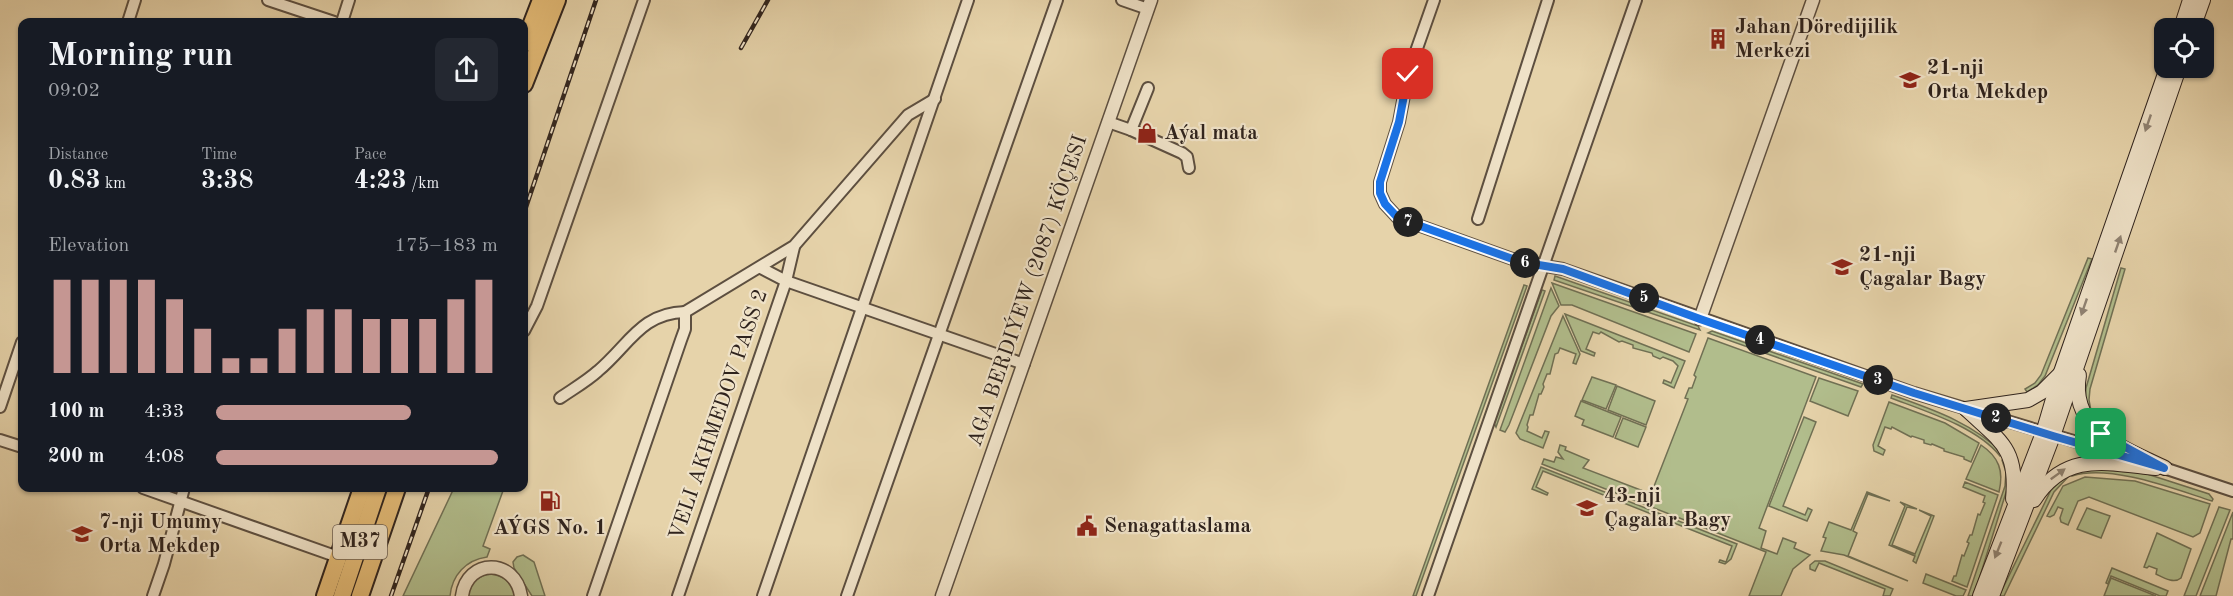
<!DOCTYPE html>
<meta charset="utf-8">
<style>
:root{--surface:#171b24;--page:#242831;--text:#f1f3f6;--muted:#9ea1a6;--accent:#c59692}
body{margin:0;font-family:"Old Standard TT",serif;background:var(--page);color:var(--text);height:100vh;display:flex;flex-direction:column;font-size:22px;white-space:nowrap}
*{box-sizing:border-box;margin:0}
p{font-size:20px;color:var(--muted)}
.icon{flex:none;width:33px;height:33px;fill:none;stroke:currentColor;stroke-width:2;stroke-linecap:round;stroke-linejoin:round}
.map{position:relative;flex:1;overflow:hidden}
.details{position:absolute;left:18px;top:18px;width:510px;height:474px;display:flex;flex-direction:column;background:var(--surface);border-radius:12px;box-shadow:0 2px 4px #0004}
.details>*{flex:none}
.fabs{position:absolute;left:2154px;top:18px;display:grid;gap:12px}
.fabs a{display:grid;place-items:center;width:60px;height:60px;border-radius:12px;background:var(--surface);box-shadow:0 2px 4px #0004;font-size:30px}
.pin{position:absolute;display:grid;place-items:center;width:51px;height:51px;color:#fff;margin:-26px;border-radius:12px;box-shadow:0 3px 9px #0006}
.km{position:absolute;width:30px;height:30px;margin:-15px;border-radius:50%;background:#222;color:#fff;font-size:16px;line-height:30px;text-align:center}
.round{display:grid;place-items:center;flex:none;width:63px;height:63px;border-radius:12px;background:var(--page)}
.headline{display:flex;align-items:center;justify-content:space-between;height:102px;padding:0 30px}
h1{font-size:33px;font-weight:700;line-height:45px}
.metrics{display:grid;grid-template-columns:repeat(3,1fr);gap:9px;height:102px;padding:6px 30px}
.metrics div{display:grid;align-content:center}
.metrics b{font-size:26px;font-weight:700}
.metrics small{font-size:16px;font-weight:400}
.metrics p{font-size:16px}
.chart{height:168px;padding:12px 30px}
.chart p{display:flex;justify-content:space-between}
.chart svg{width:100%;height:108px;margin-top:6px;stroke:var(--accent);stroke-width:6}
ul{padding:0 30px;list-style:none;font-size:20px}
li{display:grid;grid-template-columns:96px 72px 1fr;align-items:center;height:45px}
li i{height:15px;border-radius:8px;background:var(--accent)}
.map>svg:first-child{display:block}
.green{fill:#b1bd8c;stroke:#707054;stroke-width:1.5}
.lines{fill:none;stroke-linecap:round;stroke-linejoin:round}
.minor-casing{stroke:#5d4f40;stroke-width:14}
.tertiary-casing{stroke:#5d4f40;stroke-width:15}
.secondary-casing{stroke:#2f231d;stroke-width:16}
.trunk-casing{stroke:#2f231d;stroke-width:20}
.minor{stroke:#efe2c8;stroke-width:10}
.tertiary{stroke:#efe2c8;stroke-width:12}
.secondary{stroke:#efe2c8;stroke-width:14}
.trunk{stroke:#e3ba75;stroke-width:16}
.rail-casing{stroke:#2f231d;stroke-width:4.5}
.rail{stroke:#efe2c8;stroke-width:2;stroke-dasharray:7;stroke-linecap:butt}
.oneway{fill:#8f8272}
.route-casing{stroke:#fff;stroke-width:12}
.route{stroke:#1a73e8;stroke-width:8}
.labels{text-anchor:middle;dominant-baseline:central;stroke-width:4.5;stroke-linejoin:round;paint-order:stroke}
.shield{fill:#efe2c8;stroke:#695c50;stroke-width:1.5}
.shield-label{font-size:20px;font-weight:bold;fill:#2f231d}
.poi-label{font-size:21px;font-weight:bold;fill:#2f231d;stroke:#efe2c8;text-anchor:start}
.street-label{font-size:21px;fill:#2f231d;stroke:#efe2c8}
</style>
<div class="map">
<svg width="2233" height="596" viewBox="0 0 2233 596">
<rect width="100%" height="100%" fill="#e6d3aa"/>
<filter id="stains"><feTurbulence type="fractalNoise" baseFrequency=".00333" numOctaves="4"/><feColorMatrix values="0 0 0 0 .2 0 0 0 0 .09 0 0 0 0 .02 0 0 0 .5 -.17"/></filter>
<radialGradient id="worn" r=".72"><stop offset=".6" stop-color="#630" stop-opacity="0"/><stop offset="1" stop-color="#630" stop-opacity=".3"/></radialGradient>
<g class="green">
<polygon points="2088,258 2092,259 2045,376 2038,385 2027,392 2025,389 2035,383 2041,375"/>
<polygon points="2121,268 2125,269 2090,389 2089,400 2091,411 2088,412 2085,400 2086,388"/>
<polygon points="1555,276 1698,326 1700,330 1554,280"/>
<polygon points="1552,283 1696,334 1689,352 1572,305 1561,305"/>
<polygon points="1524,285 1527,286 1416,596 1413,596"/>
<polygon points="1551,288 1559,306 1551,316 1509,425 1505,432 1500,430"/>
<polygon points="1542,290 1545,291 1496,427 1494,423"/>
<polygon points="1565,314 1685,361 1674,388 1663,383 1664,380 1671,383 1678,366 1673,361 1663,357 1660,359 1653,356 1652,353 1633,348 1633,345 1622,341 1619,342 1601,332 1599,334 1593,332 1586,349 1595,353 1594,356 1581,351"/>
<polygon points="1563,316 1580,354 1576,364 1573,363 1576,354 1560,348 1558,353 1555,354 1550,374 1547,374 1543,384 1544,387 1541,394 1539,394 1533,415 1530,415 1527,425 1528,427 1527,431 1542,438 1545,431 1549,432 1543,448 1520,439 1516,433"/>
<polygon points="1712,331 1863,384 1861,387 1708,333"/>
<polygon points="1708,338 1816,377 1759,528 1766,531 1761,548 1777,554 1783,538 1796,543 1794,548 1810,555 1793,569 1781,596 1749,596 1766,552 1542,464 1544,459 1554,462 1556,457 1563,459 1558,452 1560,445 1566,447 1565,450 1589,460 1583,468 1651,494 1688,399 1685,398 1689,388 1692,388 1696,377 1694,375"/>
<polygon points="1592,377 1616,385 1606,409 1582,400"/>
<polygon points="1819,378 1858,391 1848,416 1810,401"/>
<polygon points="1617,386 1655,401 1646,425 1608,410"/>
<path d="M1892,395C1931,409 1974,423 2003,454L2000,456C1977,427 1925,411 1891,398Z"/>
<polygon points="1581,401 1621,417 1613,437 1582,425 1584,420 1575,416"/>
<polygon points="1889,402 1945,423 1979,443 1971,462 1964,459 1964,457 1944,451 1944,449 1932,444 1931,445 1924,443 1924,440 1912,436 1911,437 1892,427 1891,429 1885,427 1878,446 1885,450 1883,455 1874,451 1873,445"/>
<polygon points="1804,417 1816,422 1783,506 1805,515 1808,508 1812,510 1807,521 1769,506"/>
<polygon points="1623,418 1646,427 1638,447 1615,438"/>
<path d="M1981,445C1999,457 2004,471 1999,492L1966,479Z"/>
<polygon points="2005,458 2008,486 1976,589 1973,596 1968,596 2005,486 2006,472 2002,460"/>
<polygon points="1541,467 1737,544 1731,559 1725,564 1719,562 1720,560 1726,562 1732,546 1543,471 1536,487 1548,493 1547,495 1532,489"/>
<path d="M2092,469L2144,473L2209,494L2213,499L2212,501C2174,489 2111,464 2072,476L2070,473Z"/>
<polygon points="2067,474 2068,477 2054,492 2004,596 1999,596 2051,490"/>
<polygon points="2085,477 2135,481 2210,504 2200,533 2193,537 2089,497 2078,501 2068,525 2061,522 2060,518 2063,509 2058,507 2054,515 2050,517 2047,516 2063,486"/>
<polygon points="1965,482 1998,495 1967,587 1952,581 1954,576 1956,576 1962,555 1964,556 1969,543 1967,542 1970,535 1972,535 1978,514 1980,515 1985,503 1983,502 1985,496 1963,487"/>
<path d="M454,488H504L483,546L490,549L487,557C466,560 452,575 450,596H403Z"/>
<polygon points="1867,492 1890,501 1868,494 1853,531 1857,533 1848,556 1908,581 1844,555 1821,551 1826,538 1823,537 1829,522 1851,530"/>
<polygon points="1900,502 1917,509 1907,507 1892,545 1915,554 1931,516 1919,510 1934,516 1916,563 1913,561 1915,556 1889,545 1905,506"/>
<polygon points="2219,507 2230,510 2196,596 2184,596"/>
<polygon points="2087,508 2110,516 2101,538 2077,529"/>
<polygon points="2233,512 2233,539 2231,539 2216,596 2200,596"/>
<path d="M2157,533L2191,549L2181,578C2174,584 2164,578 2156,574L2157,569L2149,566L2147,568L2144,567Z"/>
<polygon points="523,555 534,562 545,596 532,596 514,568 513,562 517,557"/>
<polygon points="1815,561 1825,561 1893,589 1890,596 1883,596 1885,589 1819,563 1815,571 1810,569 1810,565"/>
<polygon points="2112,568 2168,591 2166,596 2160,596 2111,576 2108,584 2106,583"/>
<path d="M491,574C505,576 512,583 515,596H467C469,583 479,575 491,574Z"/>
<polygon points="1926,574 1966,590 1963,596 1956,596 1923,583"/>
<polygon points="2111,578 2156,596 2104,596"/>
</g>
<g class="lines">
<g class="minor-casing">
<g id="minor">
<polyline points="268,0 334,22"/>
<polyline points="1122,0 1148,9"/>
<polyline points="1434,0 1408,74 1399,122 1380,182 1380,193 1385,204 1398,218 1521,262 1563,269 1914,393 2143,462"/>
<polyline points="128,22 135,0"/>
<polyline points="342,22 349,0"/>
<polyline points="1108,122 1131,130 1182,153 1187,157 1189,168"/>
<polyline points="1131,130 1148,88"/>
<polyline points="1478,219 1548,0"/>
<polyline points="761,268 786,281 1024,364"/>
<polyline points="524,331 537,306 644,0"/>
<path d="M560,398C573,389 587,381 598,371C629,345 641,313 685,312"/>
<polyline points="0,407 22,342"/>
<polyline points="0,440 22,447"/>
<polyline points="2158,466 2233,491"/>
<polyline points="143,488 338,557"/>
<polyline points="153,596 164,564 184,488"/>
<polyline points="593,596 681,340 685,329 685,312 794,246 908,115 935,99"/>
<polyline points="678,596 786,281 794,247"/>
<polyline points="763,596 968,0"/>
<polyline points="847,596 1057,0"/>
<polyline points="1428,596 1636,0"/>
</g>
</g>
<g class="tertiary-casing">
<g id="tertiary">
<polyline points="1700,319 1813,0"/>
<path d="M462,596C467,558 515,558 521,596"/>
<polyline points="942,596 1151,0"/>
</g>
</g>
<g class="secondary-casing">
<g id="secondary">
<polyline points="2181,28 2190,0"/>
<polyline points="2193,28 2203,0"/>
<path d="M2079,375C2069,431 2125,448 2165,468"/>
<path d="M1966,409C2000,441 2018,448 2013,499"/>
<polyline points="1966,409 2028,400 2042,392 2060,374"/>
<path d="M2034,500C2065,451 2106,463 2156,468"/>
<polyline points="1980,596 2043,433 2061,372 2167,68"/>
<polyline points="1992,596 2053,436 2179,68"/>
</g>
</g>
<g class="trunk-casing">
<g id="trunk">
<polyline points="524,44 541,0"/>
<polyline points="524,84 557,0"/>
<polyline points="325,596 362,488"/>
<polyline points="342,596 378,488"/>
<polyline points="360,596 397,488"/>
</g>
</g>
<use href="#minor" class="minor"/>
<use href="#tertiary" class="tertiary"/>
<use href="#secondary" class="secondary"/>
<use href="#trunk" class="trunk"/>
<g class="rail-casing">
<g id="rail">
<polyline points="741,48 768,0"/>
<polyline points="524,213 596,0"/>
<polyline points="391,596 429,488"/>
</g>
</g>
<use href="#rail" class="rail"/>
</g>
<defs><path id="oneway-solid" d="M-6-.8H1V-3.2L6.5 0L1 3.2V.8H-6Z" transform="scale(1.5)"/></defs>
<g class="oneway">
<use href="#oneway-solid" transform="translate(2148 123) rotate(109)"/>
<use href="#oneway-solid" transform="translate(2118 244) rotate(-71)"/>
<use href="#oneway-solid" transform="translate(2084 307) rotate(109)"/>
<use href="#oneway-solid" transform="translate(2058 474) rotate(-36)"/>
<use href="#oneway-solid" transform="translate(1998 550) rotate(112)"/>
</g>
<g class="lines">
<g class="route-casing">
<polyline id="route" points="1408,74 1399,122 1380,182 1380,193 1385,204 1398,218 1521,262 1563,269 1700,319 1914,393 2053,436 2164,468 2101,434"/>
</g>
<use href="#route" class="route"/>
</g>
<defs>
<g id="building-bare" transform="scale(1.62)"><path d="M-4-6H4V6H1V3H-1V6H-4ZM-2.5-4.3h1.7v1.8h-1.7ZM.8-4.3h1.7v1.8H.8ZM-2.5-1h1.7V.8h-1.7ZM.8-1h1.7V.8H.8Z" fill="#8f2418" stroke="#efe2c8" stroke-width="2.5" paint-order="stroke"/></g>
<g id="school-bare" transform="scale(1.62)"><path d="M0-5L7-2L0 1L-7-2ZM-4 1L0 2.5L4 1V4Q0 6-4 4Z" fill="#8f2418" stroke="#efe2c8" stroke-width="2.5" paint-order="stroke"/></g>
<g id="shop-bare" transform="scale(1.62)"><path d="M-5-2.5h2.3a2.7 3.5 0 0 1 5.4 0H5L5.5 6h-11ZM-1.5-2.5h3a1.5 2.3 0 0 0-3 0Z" fill="#8f2418" stroke="#efe2c8" stroke-width="2.5" paint-order="stroke"/></g>
<g id="fuel-bare" transform="scale(1.62)"><path d="M-5.5-6h7V0h2V4h1.3V-2.5L3-4.5l.8-.8L6-3V5H2.5V1h-1V6h-7ZM-4.2-4.7v3.2H.2V-4.7Z" fill="#8f2418" stroke="#efe2c8" stroke-width="2.5" paint-order="stroke"/></g>
<g id="civic-bare" transform="scale(1.62)"><path d="M-.6-6.5H3V-4.5H.6V-3L4-1V1h2V6H-6V1h2V-1L-.6-3ZM-1.2 2.5V6h2.4V2.5Z" fill="#8f2418" stroke="#efe2c8" stroke-width="2.5" paint-order="stroke"/></g>
</defs>
<g fill-rule="evenodd">
<use href="#building-bare" x="1718" y="39"/>
<use href="#school-bare" x="1910" y="80"/>
<use href="#shop-bare" x="1147" y="133"/>
<use href="#school-bare" x="1842" y="267"/>
<use href="#fuel-bare" x="550" y="501"/>
<use href="#school-bare" x="1587" y="508"/>
<use href="#civic-bare" x="1087" y="526"/>
<use href="#school-bare" x="82" y="534"/>
</g>
<g class="labels">
<rect class="shield" x="333" y="525" width="54" height="34" rx="4.5"/>
<g class="shield-label">
<text x="360" y="542">M37</text>
</g>
<g class="poi-label">
<text x="1735" y="27">Jahan Döredijilik<tspan x="1735" dy="24">Merkezi</tspan></text>
<text x="1927" y="68">21-nji<tspan x="1927" dy="24">Orta Mekdep</tspan></text>
<text x="1164" y="133">Aýal mata</text>
<text x="1859" y="255">21-nji<tspan x="1859" dy="24">Çagalar Bagy</tspan></text>
<text x="1604" y="496">43-nji<tspan x="1604" dy="24">Çagalar Bagy</tspan></text>
<text x="99" y="522">7-nji Umumy<tspan x="99" dy="24">Orta Mekdep</tspan></text>
<text x="1104" y="526">Senagattaslama</text>
<text x="550" y="528" text-anchor="middle">AÝGS No. 1</text>
</g>
<g class="street-label">
<text transform="translate(1028 291) rotate(-71)">AGA BERDIÝEW (2087) KÖÇESI</text>
<text transform="translate(719 415) rotate(-71)">VELI AKHMEDOV PASS 2</text>
</g>
</g>
<rect width="100%" height="100%" filter="url(#stains)"/>
<rect width="100%" height="100%" fill="url(#worn)"/>
</svg>
<div class="fabs">
<a><svg class="icon" aria-label="locate" viewBox="0 0 24 24"><circle cx="12" cy="12" r="6"/><path d="M12 2v4M12 18v4M2 12h4M18 12h4"/></svg></a>
</div>
<div class="pin" style="left:2101px;top:434px;background:#1e9e55"><svg class="icon" aria-label="arrive" viewBox="0 0 24 24"><path d="M6 21V4h12l-3 4 3 4H6"/></svg></div>
<div class="pin" style="left:1408px;top:74px;background:#d93025"><svg class="icon" aria-label="check" viewBox="0 0 24 24"><path d="M5 12l5 5 9-10"/></svg></div>
<b class="km" style="left:1996px;top:418px">2</b>
<b class="km" style="left:1878px;top:380px">3</b>
<b class="km" style="left:1760px;top:340px">4</b>
<b class="km" style="left:1644px;top:298px">5</b>
<b class="km" style="left:1525px;top:263px">6</b>
<b class="km" style="left:1408px;top:222px">7</b>
<section class="details">
<div class="headline"><div><h1>Morning run</h1><p>09:02</p></div><a class="round"><svg class="icon" aria-label="share" viewBox="0 0 24 24"><path d="M12 15V3M7 8l5-5 5 5M5 13v7h14v-7"/></svg></a></div>
<div class="metrics">
<div><p>Distance</p><b>0.83<small> km</small></b></div>
<div><p>Time</p><b>3:38</b></div>
<div><p>Pace</p><b>4:23<small> /km</small></b></div>
</div>
<div class="chart"><p><span>Elevation</span>175–183 m</p>
<svg viewBox="0 0 160 44" preserveAspectRatio="none"><path d="M5 44V6M15 44V6M25 44V6M35 44V6M45 44V14M55 44V26M65 44V38M75 44V38M85 44V26M95 44V18M105 44V18M115 44V22M125 44V22M135 44V22M145 44V14M155 44V6"/></svg>
</div>
<ul>
<li><b>100 m</b>4:33<i style="width:69%"></i></li>
<li><b>200 m</b>4:08<i style="width:100%"></i></li>
</ul>
</section>
</div>
